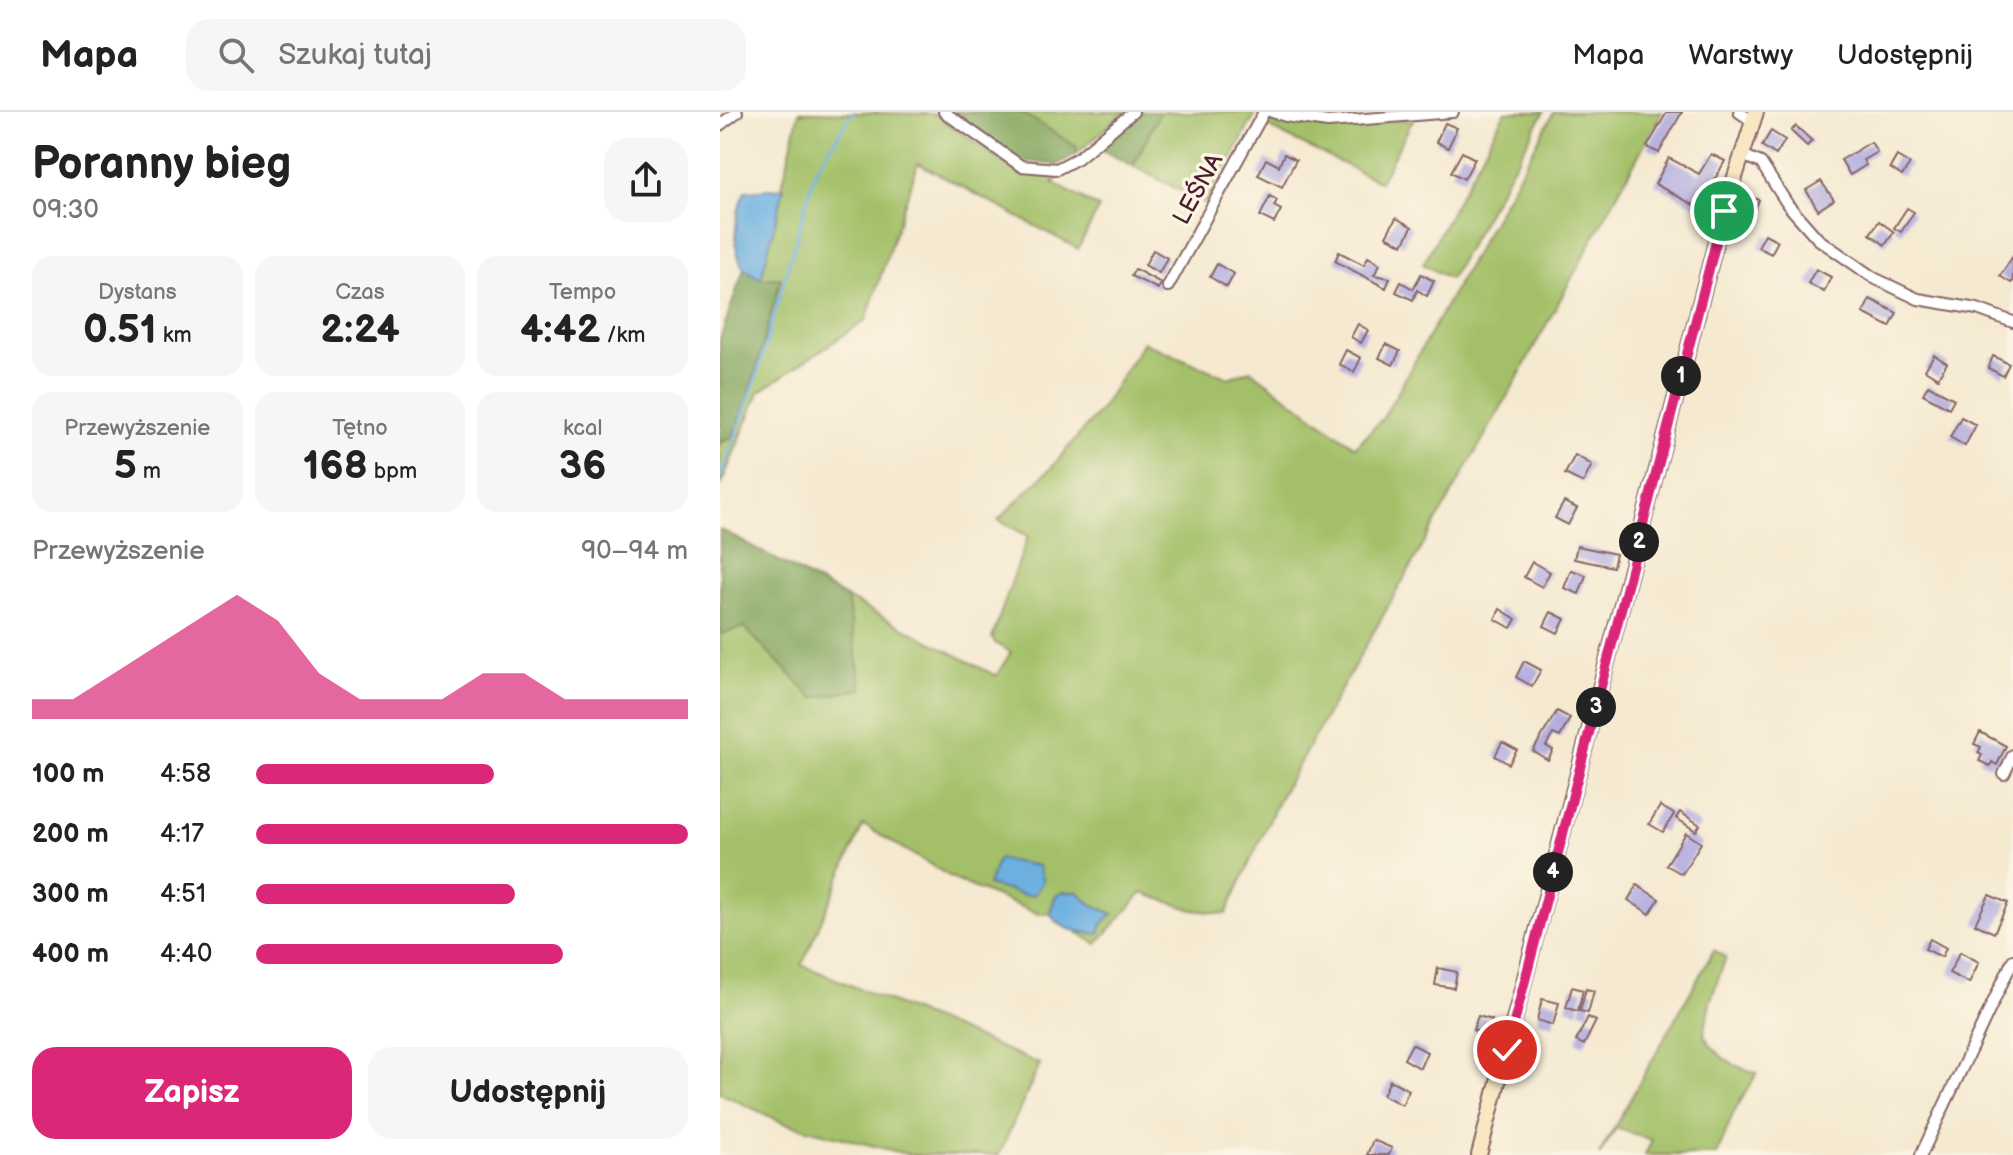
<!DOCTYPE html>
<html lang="pl">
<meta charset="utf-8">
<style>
:root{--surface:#fff;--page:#f6f6f6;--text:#222;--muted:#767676;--line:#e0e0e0;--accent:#db2777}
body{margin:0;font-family:"Balsamiq Sans",sans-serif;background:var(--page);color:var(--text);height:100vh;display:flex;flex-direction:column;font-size:30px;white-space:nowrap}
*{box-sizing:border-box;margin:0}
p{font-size:26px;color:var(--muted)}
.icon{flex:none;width:44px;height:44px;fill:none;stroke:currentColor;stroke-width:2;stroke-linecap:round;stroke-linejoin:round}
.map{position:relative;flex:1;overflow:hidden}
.sheet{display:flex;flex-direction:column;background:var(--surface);width:720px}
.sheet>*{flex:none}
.pin{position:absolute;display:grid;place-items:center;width:68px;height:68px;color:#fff;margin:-34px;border:4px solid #fff;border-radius:50%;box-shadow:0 2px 8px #0007}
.km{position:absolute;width:40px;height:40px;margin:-20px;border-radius:50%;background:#222;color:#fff;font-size:22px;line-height:40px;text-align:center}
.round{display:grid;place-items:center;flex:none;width:84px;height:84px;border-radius:24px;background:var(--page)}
.headline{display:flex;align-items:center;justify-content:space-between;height:136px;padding:0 32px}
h1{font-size:44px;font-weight:700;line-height:60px}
.metrics{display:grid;grid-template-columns:repeat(3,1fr);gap:12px;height:136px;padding:8px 32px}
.metrics div{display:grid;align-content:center;border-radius:20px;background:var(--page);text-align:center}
.metrics b{font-size:40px;font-weight:700}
.metrics small{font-size:22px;font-weight:400}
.metrics p{font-size:22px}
.chart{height:224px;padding:16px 32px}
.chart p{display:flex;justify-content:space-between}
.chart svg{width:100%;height:144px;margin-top:8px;fill:var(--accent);opacity:.7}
.action{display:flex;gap:16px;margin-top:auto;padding:16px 32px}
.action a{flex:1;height:92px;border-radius:24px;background:var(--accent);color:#fff;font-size:32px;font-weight:700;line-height:92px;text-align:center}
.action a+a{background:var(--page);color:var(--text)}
ul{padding:0 32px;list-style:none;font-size:26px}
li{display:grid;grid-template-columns:128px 96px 1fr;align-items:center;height:60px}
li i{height:20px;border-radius:10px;background:var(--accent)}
header{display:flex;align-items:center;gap:48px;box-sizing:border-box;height:112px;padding:0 40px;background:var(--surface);border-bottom:2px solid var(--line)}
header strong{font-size:38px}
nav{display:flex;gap:44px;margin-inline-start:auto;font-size:28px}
.search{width:560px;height:72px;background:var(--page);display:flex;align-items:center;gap:20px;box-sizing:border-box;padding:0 28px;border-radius:24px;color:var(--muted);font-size:30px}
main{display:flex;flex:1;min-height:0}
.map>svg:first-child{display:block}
.green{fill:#a3c067;stroke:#767049;stroke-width:2}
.forest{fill:#82a65c;stroke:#666244;stroke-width:2}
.water{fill:#6cb0e1;stroke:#5b6886;stroke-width:2}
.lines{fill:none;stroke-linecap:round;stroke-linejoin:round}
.stream{stroke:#6cb0e1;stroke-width:3}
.building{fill:#b4aee0}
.minor-casing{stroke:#866665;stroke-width:14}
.secondary-casing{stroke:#866665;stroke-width:18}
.minor{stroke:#fff;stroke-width:10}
.secondary{stroke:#f9e7c3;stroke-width:14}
.route-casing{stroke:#fff;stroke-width:16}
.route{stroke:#db2777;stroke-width:10}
.labels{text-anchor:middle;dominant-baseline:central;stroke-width:7;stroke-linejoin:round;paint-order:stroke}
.street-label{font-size:24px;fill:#4a1f2b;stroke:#fcf5e5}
</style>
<header>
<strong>Mapa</strong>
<div class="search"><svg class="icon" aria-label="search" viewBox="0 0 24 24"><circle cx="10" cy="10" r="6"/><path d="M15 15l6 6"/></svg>Szukaj tutaj</div>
<nav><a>Mapa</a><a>Warstwy</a><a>Udostępnij</a></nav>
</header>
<main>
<section class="sheet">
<div class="headline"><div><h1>Poranny bieg</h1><p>09:30</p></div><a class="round"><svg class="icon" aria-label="share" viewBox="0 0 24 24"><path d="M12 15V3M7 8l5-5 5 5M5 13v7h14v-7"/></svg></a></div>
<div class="metrics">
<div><p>Dystans</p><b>0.51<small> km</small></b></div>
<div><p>Czas</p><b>2:24</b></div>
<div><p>Tempo</p><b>4:42<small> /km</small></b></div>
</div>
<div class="metrics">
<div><p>Przewyższenie</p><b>5<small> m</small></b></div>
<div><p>Tętno</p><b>168<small> bpm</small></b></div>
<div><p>kcal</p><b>36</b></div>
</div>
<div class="chart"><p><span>Przewyższenie</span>90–94 m</p>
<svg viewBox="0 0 160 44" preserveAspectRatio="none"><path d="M0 44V38L10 38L20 30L30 22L40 14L50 6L60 14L70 30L80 38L90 38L100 38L110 30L120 30L130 38L140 38L150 38L160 38V44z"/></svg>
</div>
<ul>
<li><b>100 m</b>4:58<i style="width:55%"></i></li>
<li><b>200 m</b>4:17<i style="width:100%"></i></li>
<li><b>300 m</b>4:51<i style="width:60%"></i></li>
<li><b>400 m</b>4:40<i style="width:71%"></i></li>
</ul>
<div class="action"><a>Zapisz</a><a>Udostępnij</a></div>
</section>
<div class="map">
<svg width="1293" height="1043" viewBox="0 0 1293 1043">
<rect width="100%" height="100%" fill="#fcf5e5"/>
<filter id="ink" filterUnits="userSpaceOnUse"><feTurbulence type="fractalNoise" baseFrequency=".0125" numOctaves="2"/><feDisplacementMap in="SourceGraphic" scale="16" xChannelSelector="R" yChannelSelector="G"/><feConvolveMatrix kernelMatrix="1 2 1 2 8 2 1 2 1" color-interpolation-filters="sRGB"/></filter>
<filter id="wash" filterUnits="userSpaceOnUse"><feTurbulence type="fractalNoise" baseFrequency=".006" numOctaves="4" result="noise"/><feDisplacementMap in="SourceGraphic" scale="32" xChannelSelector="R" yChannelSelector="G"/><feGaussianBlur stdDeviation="1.8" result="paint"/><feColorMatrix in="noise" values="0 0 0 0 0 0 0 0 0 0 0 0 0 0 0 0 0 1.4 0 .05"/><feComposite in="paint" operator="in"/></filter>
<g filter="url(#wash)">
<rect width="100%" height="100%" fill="#f5e9d0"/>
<g class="green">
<polygon points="79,0 214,2 297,59 340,64 333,71 379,96 358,137 198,51 146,208 39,280 0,375 0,331 13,324 32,273 60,166 41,167"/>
<polygon points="301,0 405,0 356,42 356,35"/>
<polygon points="440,0 533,0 535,3 486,92 413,54"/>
<polygon points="785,0 824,0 730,167 703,152"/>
<polygon points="834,0 942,0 793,274 559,687 506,802 473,798 422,781 377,832 357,820 379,822 382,812 393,802 371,792 358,780 335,786 330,801 319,802 238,769 143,713 82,853 320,952 279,1043 190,1043 64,1011 0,981 0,522 24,515 93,586 142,576 127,486 276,564 291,540 275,531 272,526 308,424 278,408 331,356 382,296 423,230 508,266 530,258 635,335 663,306"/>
<polygon points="547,4 608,16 669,8 693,8 660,70 547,15 543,7"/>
<path d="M994,838L1006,845L990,890L984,923C997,946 1012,954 1037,961L1013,1002L997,1043H925L932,1028L896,1016L879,1043Z"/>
</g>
<g class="forest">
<polygon points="234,0 301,0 357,35 356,42 337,53 299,48"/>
<polygon points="422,0 440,0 413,54 378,36"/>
<polygon points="24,156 41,167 61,166 32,273 13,324 0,331 0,227"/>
<polygon points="0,417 127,486 142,577 93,586 24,515 0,522"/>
</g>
<g class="water">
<path d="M64,76L41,167C36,164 28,160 24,156C10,136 16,99 25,79Z"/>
<polygon points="278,747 318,754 323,769 314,783 304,783 268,773"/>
<path d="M342,780H358L371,792L393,802L382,812L379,822C359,820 340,819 330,801L335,785Z"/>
</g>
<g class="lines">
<polyline class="stream" points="0,366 34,273 96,57 133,0"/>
</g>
<g id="blocks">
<g class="building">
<polygon points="947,0 962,0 939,41 927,35"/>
<polygon points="725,11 737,16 728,36 716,30"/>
<polygon points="1076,14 1092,29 1087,34 1071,19"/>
<polygon points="1051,19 1065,28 1056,43 1042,34"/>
<polygon points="1151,30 1157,40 1143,48 1146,53 1130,63 1121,48"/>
<polygon points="742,40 755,47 744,67 731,60"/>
<polygon points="564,42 576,48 562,75 538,63 546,47 559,54"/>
<polygon points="991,42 1005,49 979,96 935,72 949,46 979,62"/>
<polygon points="1177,44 1190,52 1182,64 1170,56"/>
<polygon points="1101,69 1114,88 1098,98 1086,78"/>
<polygon points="1024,82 1039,88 1032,105 1018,99"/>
<polygon points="550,84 557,88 554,94 561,98 554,111 540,104"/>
<polygon points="1187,96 1194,100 1181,120 1174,116"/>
<polygon points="676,106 692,115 683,133 666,124"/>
<polygon points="1159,109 1174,120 1165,133 1150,122"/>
<polygon points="1045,122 1058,129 1051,142 1038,135"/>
<polygon points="433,138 447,146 439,161 425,153"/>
<polygon points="619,140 644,153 648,145 660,152 654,163 670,166 666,176 615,149"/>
<polygon points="1293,144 1293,169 1291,171 1280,164"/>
<polygon points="497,152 514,162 507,175 490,165"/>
<polygon points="415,157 441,171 438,177 411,164"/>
<polygon points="1096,157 1111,165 1104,180 1088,171"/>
<polygon points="701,162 714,169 707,184 697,178 693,188 676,180 681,170 693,177"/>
<polygon points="1150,187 1177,201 1170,215 1143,201"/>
<polygon points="638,212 648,218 641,231 631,225"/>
<polygon points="666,232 680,239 673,253 659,246"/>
<polygon points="626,238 641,246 634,260 619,252"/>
<polygon points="1214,243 1227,251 1218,266 1205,258"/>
<polygon points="1273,244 1289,252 1283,264 1268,256"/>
<polygon points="1208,273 1234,287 1229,296 1203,282"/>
<polygon points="1241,305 1256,313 1245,334 1230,325"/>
<polygon points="855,343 872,353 863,371 845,362"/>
<polygon points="844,390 857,396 848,413 835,406"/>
<polygon points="857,434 896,442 893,455 854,447"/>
<polygon points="812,450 830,460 822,475 804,465"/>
<polygon points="851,458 866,463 859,482 844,476"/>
<polygon points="780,497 796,507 791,516 775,507"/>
<polygon points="831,500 845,507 838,521 824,514"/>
<polygon points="804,549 821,558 812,574 796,565"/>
<polygon points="837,599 850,606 840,625 833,622 826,634 833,638 828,648 813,639"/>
<polygon points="1260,620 1286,634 1277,653 1272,650 1270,654 1259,649 1262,643 1258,641 1261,635 1254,632"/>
<polygon points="782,630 797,638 789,652 775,644"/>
<polygon points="940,694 954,702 943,720 929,712"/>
<polygon points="960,700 980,713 976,719 956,706"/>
<polygon points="966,721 981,731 962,762 946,753"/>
<polygon points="917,773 939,787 930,802 908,788"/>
<polygon points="1269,783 1288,791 1274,821 1255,812"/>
<polygon points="1210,827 1226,836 1222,845 1205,837"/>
<polygon points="1240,840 1259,850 1249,871 1229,861"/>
<polygon points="718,856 737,860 734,876 715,873"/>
<polygon points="852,875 863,878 858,899 846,896"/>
<polygon points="866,877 874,879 868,901 860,899"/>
<polygon points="822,887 839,891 833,913 817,908"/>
<polygon points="758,904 772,908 768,923 753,918"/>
<polygon points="868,905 876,909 864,933 856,929"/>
<polygon points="692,932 707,940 700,956 684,947"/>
<polygon points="670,968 689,978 682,993 663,983"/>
<polygon points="653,1028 672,1036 669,1043 647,1043"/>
</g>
</g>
</g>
<g filter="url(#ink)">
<use href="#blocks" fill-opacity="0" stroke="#866665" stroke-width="2"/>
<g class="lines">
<g class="minor-casing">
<g id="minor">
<polyline points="224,0 301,54 337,57 358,46 413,0"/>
<polyline points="552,0 566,4 608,10 733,0"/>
<polyline points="1019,0 1032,9"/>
<polyline points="0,13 17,0"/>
<polyline points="1020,42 1041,51 1068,93 1098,127 1154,166 1198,187 1257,197 1293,210"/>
<polyline points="448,174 544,0"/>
<polyline points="1284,662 1293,643"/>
<polyline points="1201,1043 1293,848"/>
</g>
</g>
<g class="secondary-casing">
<polyline id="secondary" points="759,1043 1004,99 1036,0"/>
</g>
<use href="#minor" class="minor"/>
<use href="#secondary" class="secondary"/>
</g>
</g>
<g class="lines" filter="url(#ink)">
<g class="route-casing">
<polyline id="route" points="787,938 1004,99"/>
</g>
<use href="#route" class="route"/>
</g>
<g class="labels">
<g class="street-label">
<text transform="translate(478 77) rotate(-61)">LEŚNA</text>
</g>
</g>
</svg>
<div class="pin" style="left:1004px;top:99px;background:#1e9e55"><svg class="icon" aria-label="arrive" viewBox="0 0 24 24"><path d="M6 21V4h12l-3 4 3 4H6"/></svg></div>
<div class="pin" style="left:787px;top:938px;background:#d93025"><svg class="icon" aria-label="check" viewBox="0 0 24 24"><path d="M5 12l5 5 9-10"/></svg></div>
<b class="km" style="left:961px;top:264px">1</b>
<b class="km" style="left:919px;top:430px">2</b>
<b class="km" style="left:876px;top:595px">3</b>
<b class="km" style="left:833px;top:760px">4</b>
</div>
</main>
